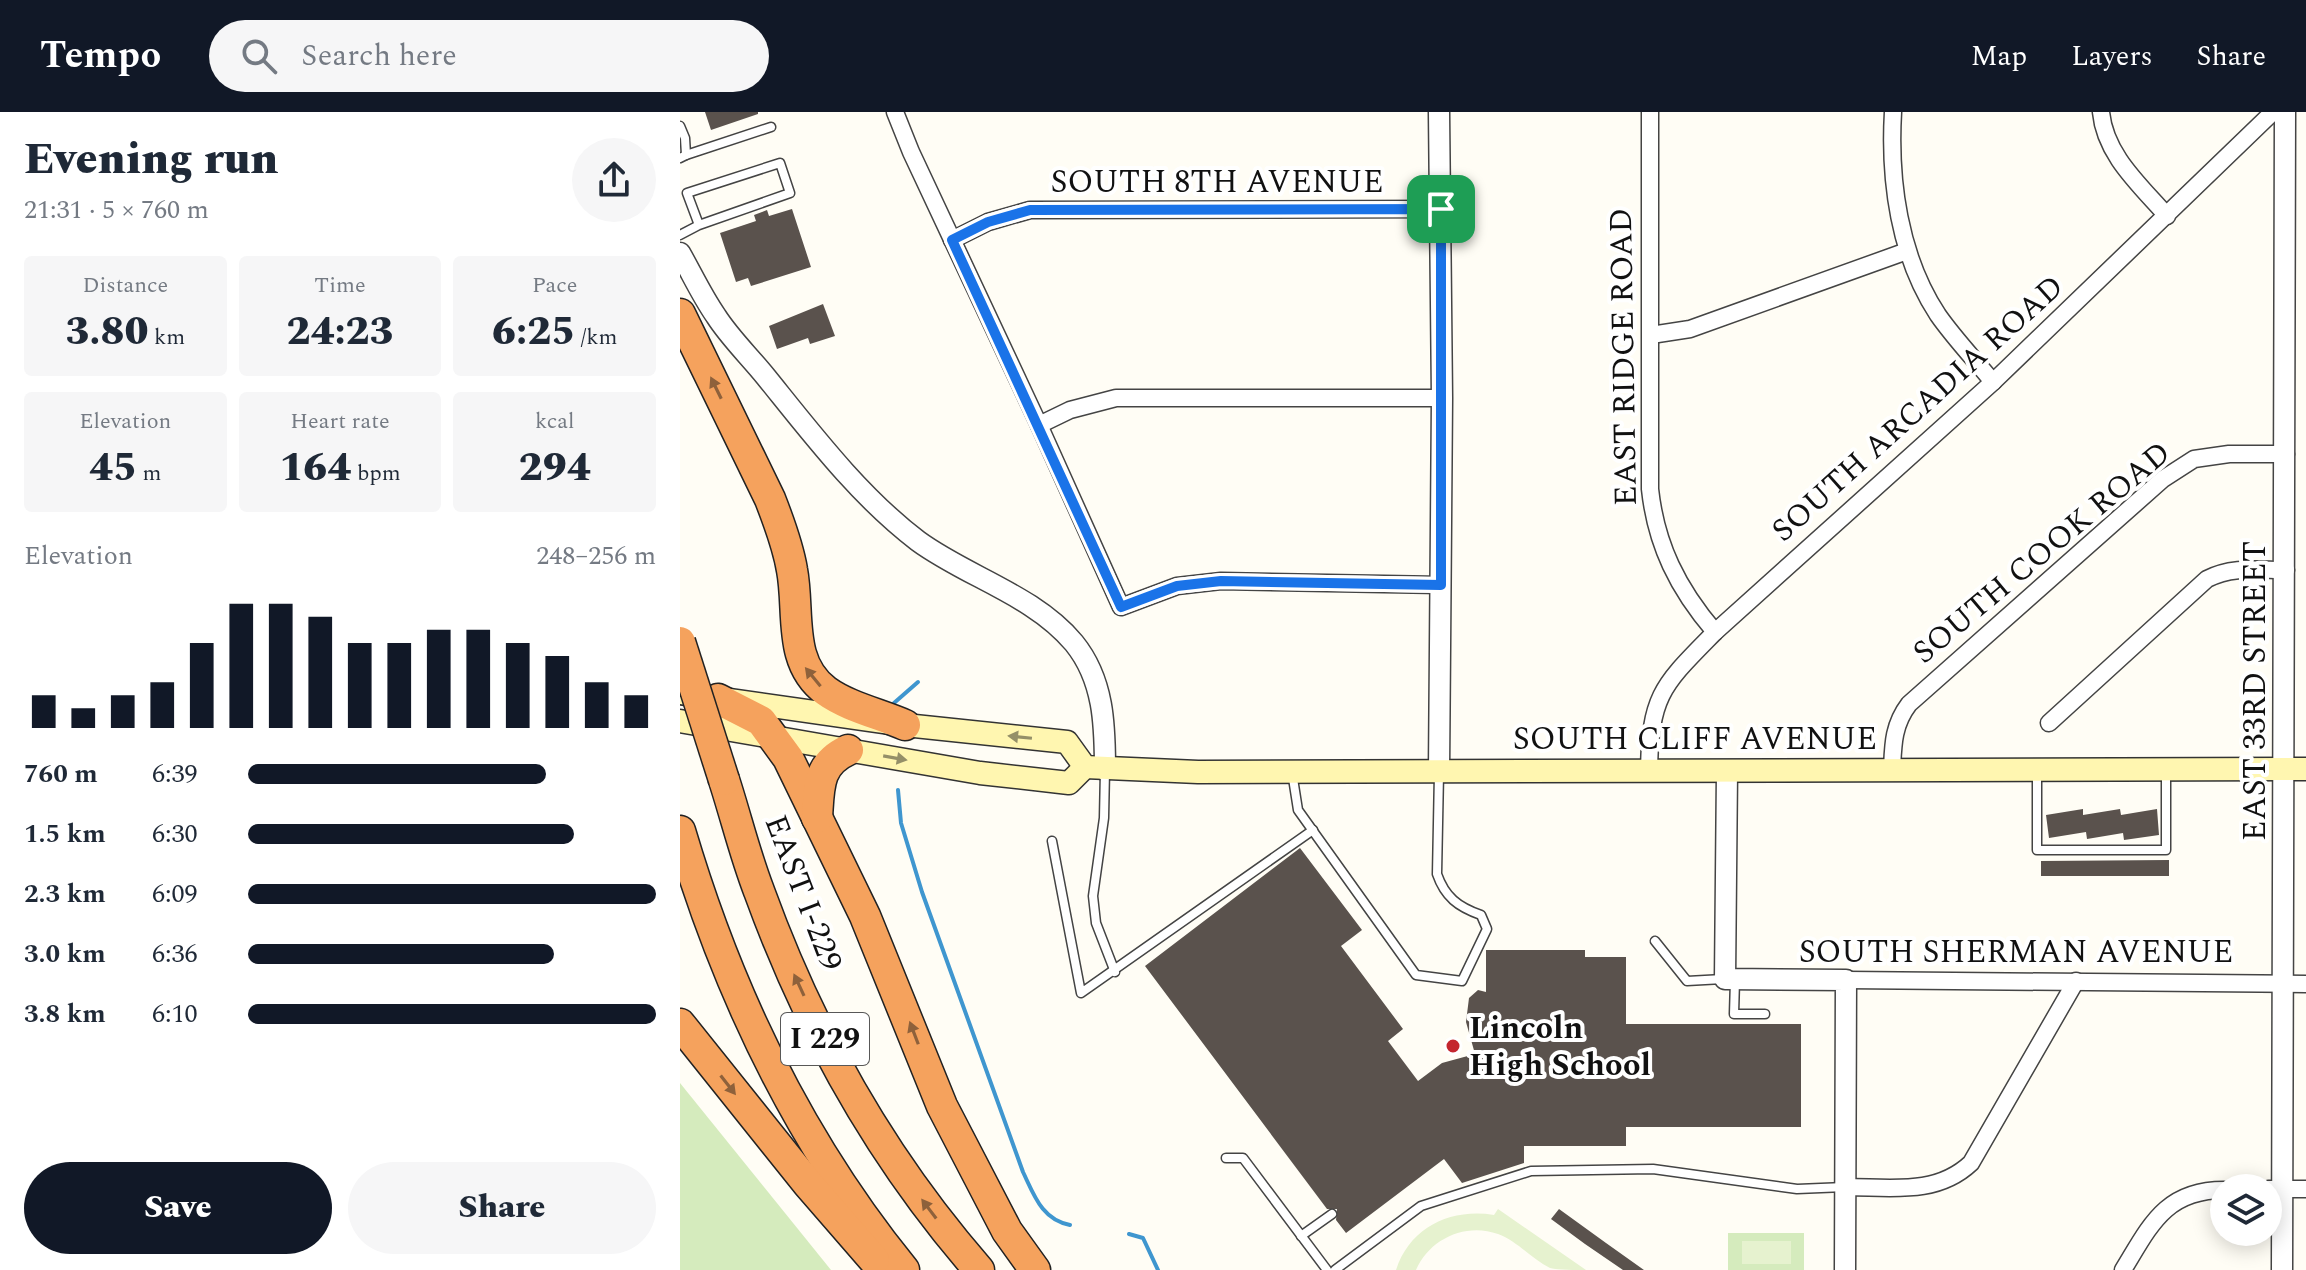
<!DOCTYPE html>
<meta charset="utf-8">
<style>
:root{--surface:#fff;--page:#f6f6f7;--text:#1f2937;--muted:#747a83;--accent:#111827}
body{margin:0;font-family:Spectral,serif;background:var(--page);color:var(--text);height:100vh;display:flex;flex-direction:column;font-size:30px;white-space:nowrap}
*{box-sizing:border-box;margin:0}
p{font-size:26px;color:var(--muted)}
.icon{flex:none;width:44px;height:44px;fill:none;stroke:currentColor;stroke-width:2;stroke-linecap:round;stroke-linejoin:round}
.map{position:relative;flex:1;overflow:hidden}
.panel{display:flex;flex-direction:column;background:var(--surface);width:680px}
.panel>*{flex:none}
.fabs{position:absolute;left:1530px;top:1062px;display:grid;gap:16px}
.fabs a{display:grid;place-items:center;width:72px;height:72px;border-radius:50%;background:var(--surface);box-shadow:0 4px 20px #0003;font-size:40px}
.pin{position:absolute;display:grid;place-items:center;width:68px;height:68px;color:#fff;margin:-34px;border-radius:16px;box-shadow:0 4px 12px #0006}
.round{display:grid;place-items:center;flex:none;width:84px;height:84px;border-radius:42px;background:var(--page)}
.overview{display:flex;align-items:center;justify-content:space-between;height:136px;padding:0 24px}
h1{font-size:44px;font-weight:800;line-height:60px}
.figures{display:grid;grid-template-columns:repeat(3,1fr);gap:12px;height:136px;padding:8px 24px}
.figures div{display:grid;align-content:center;border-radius:8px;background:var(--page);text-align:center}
.figures b{font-size:40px;font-weight:800}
.figures small{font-size:22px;font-weight:400}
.figures p{font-size:22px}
.chart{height:224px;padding:16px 24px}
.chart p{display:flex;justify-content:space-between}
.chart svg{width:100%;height:144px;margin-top:8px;stroke:var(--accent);stroke-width:6}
.primary-button{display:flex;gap:16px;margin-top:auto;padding:16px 24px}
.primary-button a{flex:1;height:92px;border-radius:48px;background:var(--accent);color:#fff;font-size:32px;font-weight:800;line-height:92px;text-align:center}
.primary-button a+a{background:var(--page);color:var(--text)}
ul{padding:0 24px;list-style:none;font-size:26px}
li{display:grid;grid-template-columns:128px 96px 1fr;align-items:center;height:60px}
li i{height:20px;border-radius:10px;background:var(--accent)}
header{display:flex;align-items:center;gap:48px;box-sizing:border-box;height:112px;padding:0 40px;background:var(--accent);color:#fff}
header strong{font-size:38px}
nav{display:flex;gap:44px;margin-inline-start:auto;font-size:28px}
.search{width:560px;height:72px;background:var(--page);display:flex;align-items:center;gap:20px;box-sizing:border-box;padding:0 28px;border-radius:44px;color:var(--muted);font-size:30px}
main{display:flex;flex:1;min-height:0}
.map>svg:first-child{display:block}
.green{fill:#d5ebbd}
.pitch{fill:#e6f2cf}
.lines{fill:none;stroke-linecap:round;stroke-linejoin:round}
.stream{stroke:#3f96cf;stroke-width:4}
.building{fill:#5a524d}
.service-casing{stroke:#444;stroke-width:11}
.minor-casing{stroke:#444;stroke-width:19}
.tertiary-casing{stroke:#444;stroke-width:23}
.secondary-casing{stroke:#333;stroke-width:25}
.motorway-casing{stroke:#222;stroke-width:33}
.service{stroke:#fff;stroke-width:8}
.minor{stroke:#fff;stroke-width:16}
.tertiary{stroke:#fff;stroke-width:20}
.secondary{stroke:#fff6b0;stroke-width:22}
.motorway{stroke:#f5a25d;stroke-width:30}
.motorway-bridge-casing{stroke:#222;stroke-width:33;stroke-linecap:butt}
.motorway-bridge{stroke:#f5a25d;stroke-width:30}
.oneway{fill:#8e613b}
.oneway2{fill:#948f68}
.route-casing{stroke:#fff;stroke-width:16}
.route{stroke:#1a73e8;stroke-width:10}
.poi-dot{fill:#c4262e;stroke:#fff;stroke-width:3}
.labels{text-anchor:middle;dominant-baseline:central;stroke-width:8;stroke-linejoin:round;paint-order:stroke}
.shield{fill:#fff;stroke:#585858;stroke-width:2}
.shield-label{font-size:30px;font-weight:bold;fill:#111}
.street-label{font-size:32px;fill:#111;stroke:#fff}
.poi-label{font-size:32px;font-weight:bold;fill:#111;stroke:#fff;text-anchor:start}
</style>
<header>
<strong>Tempo</strong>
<div class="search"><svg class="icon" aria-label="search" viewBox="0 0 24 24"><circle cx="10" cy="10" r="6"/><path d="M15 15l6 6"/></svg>Search here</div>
<nav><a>Map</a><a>Layers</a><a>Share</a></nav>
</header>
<main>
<section class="panel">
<div class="overview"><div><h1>Evening run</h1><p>21:31 · 5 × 760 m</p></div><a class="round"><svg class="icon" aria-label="share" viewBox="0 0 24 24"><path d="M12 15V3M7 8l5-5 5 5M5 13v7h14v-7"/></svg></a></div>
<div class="figures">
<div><p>Distance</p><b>3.80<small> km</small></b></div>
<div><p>Time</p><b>24:23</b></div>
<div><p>Pace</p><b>6:25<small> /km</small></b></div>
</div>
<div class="figures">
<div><p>Elevation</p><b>45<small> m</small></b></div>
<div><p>Heart rate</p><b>164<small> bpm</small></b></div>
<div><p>kcal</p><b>294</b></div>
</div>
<div class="chart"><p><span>Elevation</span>248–256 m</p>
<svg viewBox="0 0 160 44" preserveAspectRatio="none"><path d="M5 44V34M15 44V38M25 44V34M35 44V30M45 44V18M55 44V6M65 44V6M75 44V10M85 44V18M95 44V18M105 44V14M115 44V14M125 44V18M135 44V22M145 44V30M155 44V34"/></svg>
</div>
<ul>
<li><b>760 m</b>6:39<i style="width:73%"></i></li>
<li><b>1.5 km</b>6:30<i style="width:80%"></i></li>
<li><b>2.3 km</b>6:09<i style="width:100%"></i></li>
<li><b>3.0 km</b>6:36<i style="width:75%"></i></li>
<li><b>3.8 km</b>6:10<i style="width:100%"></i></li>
</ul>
<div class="primary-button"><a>Save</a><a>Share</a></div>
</section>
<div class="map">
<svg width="1626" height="1158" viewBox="0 0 1626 1158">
<rect width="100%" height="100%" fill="#fffdf5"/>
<g class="green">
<polygon points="0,971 151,1158 0,1158"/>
<rect x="1048" y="1121" width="76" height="37"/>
</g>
<g class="pitch">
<path d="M818,1097L906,1158C896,1158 879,1158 870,1156C852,1147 837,1129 818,1122C786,1110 749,1127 736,1158H716C730,1115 771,1096 814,1103Z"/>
<rect x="1062" y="1129" width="49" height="23"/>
</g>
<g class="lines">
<g class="stream">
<polyline points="214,591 238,570"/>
<path d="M218,678L221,711L242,780L343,1060C354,1083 362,1108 390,1113"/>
<polyline points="449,1122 463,1126 478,1158"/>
</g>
</g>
<g class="building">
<polygon points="25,0 78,0 78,2 31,18"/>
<polygon points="112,97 131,155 71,174 68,166 56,170 40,121 76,109 74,103 87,98 89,104"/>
<polygon points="143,192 155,224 130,232 128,226 97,237 89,214"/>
<polygon points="1403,697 1403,703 1440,697 1441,703 1477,697 1479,723 1444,728 1443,721 1407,727 1406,720 1369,726 1366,703"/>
<polygon points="620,736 682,818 661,834 723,917 708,929 738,969 762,951 795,942 786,910 789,886 798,878 806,880 806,838 905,838 905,845 946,845 946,912 1121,912 1121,1015 946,1015 946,1034 844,1034 844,1051 782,1071 764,1047 666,1121 656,1108 657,1097 647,1097 465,854"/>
<polygon points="1489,748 1489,764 1361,764 1361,749"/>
<polygon points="879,1097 926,1131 964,1158 943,1158 905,1132 871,1107"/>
</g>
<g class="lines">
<g class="service-casing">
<g id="service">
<polyline points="0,14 5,26 6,43 0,46"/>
<polyline points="6,43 91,15"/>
<polyline points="0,123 19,113 110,81 100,51 7,81 19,113"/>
<polyline points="425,658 424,706 413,784 416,811 435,860"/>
<polyline points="1357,659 1357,738 1486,738 1486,659"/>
<path d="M612,660L618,698L736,863L782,869L807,817L801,803C778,795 765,785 757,762L759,661"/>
<polyline points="372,729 401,881 633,718"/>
<polyline points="975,829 1007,869 1043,867"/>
<polyline points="1055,868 1054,902 1085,902"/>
<polyline points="546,1046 563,1046 647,1158"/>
<polyline points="621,1124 652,1102"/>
<polyline points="655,1158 741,1094 851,1059 973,1057 1117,1077 1165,1075"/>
</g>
</g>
<g class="minor-casing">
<g id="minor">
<polyline points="215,0 231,40 359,313 441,495 497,474 541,469 761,473"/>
<path d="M970,0V377C976,433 998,477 1035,520"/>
<path d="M1213,0C1209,68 1219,144 1258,203C1274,226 1295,248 1313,270"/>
<path d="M1421,0C1425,43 1460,73 1487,104"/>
<polyline points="272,128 308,110 350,98 761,97"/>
<polyline points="971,223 1010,217 1227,139"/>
<polyline points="359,313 390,298 436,286 762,286"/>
<path d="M1369,611L1527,467C1552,454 1578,458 1606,458"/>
<path d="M1212,658C1213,633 1213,613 1229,592L1483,367L1514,347L1549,342H1606"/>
<path d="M969,660C970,582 983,573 1035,520L1313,270L1593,0"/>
<polyline points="1166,868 1626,872"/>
<path d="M1165,1075C1210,1075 1256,1084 1291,1051L1396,869"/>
<polyline points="1588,1077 1626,1077"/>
<path d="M1443,1158C1470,1114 1485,1078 1544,1078"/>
</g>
</g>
<g class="tertiary-casing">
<g id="tertiary">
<path d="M0,141C12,162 22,184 36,204C50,226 70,245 86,265C132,322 179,384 238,429C287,465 354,483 394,531C424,568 425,613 425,658"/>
<polyline points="1047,659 1045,867 1166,868 1165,1158"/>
<polyline points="759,660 762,286 759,0"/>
<polyline points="1602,1158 1605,0"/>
</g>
</g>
<g class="secondary-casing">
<g id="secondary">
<polyline points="0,581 225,613 387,630 405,655 518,660 1626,657"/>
<polyline points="0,609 300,661 389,671 405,655"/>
</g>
</g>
<g class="motorway-casing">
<g id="motorway">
<path d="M0,202L90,387C99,410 108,434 112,458C120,500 107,550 146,579C168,595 200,602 225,613"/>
<polyline points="38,587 81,609 108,646 185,804 262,994 327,1119 355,1158"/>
<path d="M44,668C56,705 65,743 79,779C129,917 202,1047 299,1158"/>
<path d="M137,706C139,676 137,652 168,638"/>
<path d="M0,719C47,878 119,1029 224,1158"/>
<polyline points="0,912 128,1072 194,1148"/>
</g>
</g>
<use href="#service" class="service"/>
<use href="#minor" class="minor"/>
<use href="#tertiary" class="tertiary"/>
<use href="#secondary" class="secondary"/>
<use href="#motorway" class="motorway"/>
<g class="motorway-bridge-casing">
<polyline id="motorway-bridge" points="0,530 44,668"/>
</g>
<use href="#motorway-bridge" class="motorway-bridge"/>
</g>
<defs><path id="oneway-solid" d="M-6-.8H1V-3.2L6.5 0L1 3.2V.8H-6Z" transform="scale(2)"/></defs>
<g class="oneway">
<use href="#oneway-solid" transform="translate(36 276) rotate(-116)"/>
<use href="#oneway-solid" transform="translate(133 565) rotate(-129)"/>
<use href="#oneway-solid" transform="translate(119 873) rotate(-115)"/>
<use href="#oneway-solid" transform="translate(234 921) rotate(-111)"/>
<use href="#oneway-solid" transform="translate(48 973) rotate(52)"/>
<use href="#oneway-solid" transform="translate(249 1097) rotate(-127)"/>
</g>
<g class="oneway2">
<use href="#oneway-solid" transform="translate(340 625) rotate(-174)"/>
<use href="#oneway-solid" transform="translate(215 646) rotate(10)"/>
</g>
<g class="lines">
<g class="route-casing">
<polygon id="route" points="761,97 761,473 541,469 497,474 441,495 272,128 308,110 350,98"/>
</g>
<use href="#route" class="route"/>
</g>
<circle class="poi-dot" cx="773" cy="934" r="8"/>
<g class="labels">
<rect class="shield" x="101" y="901" width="88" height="52" rx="6"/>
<g class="shield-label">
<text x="145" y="927">I 229</text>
</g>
<g class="street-label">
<text x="537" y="70">SOUTH 8TH AVENUE</text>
<text transform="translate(944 245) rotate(-91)">EAST RIDGE ROAD</text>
<text transform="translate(1238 297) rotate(-42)">SOUTH ARCADIA ROAD</text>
<text transform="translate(1362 441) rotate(-40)">SOUTH COOK ROAD</text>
<text transform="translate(1575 579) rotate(-90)">EAST 33RD STREET</text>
<text x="1015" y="627">SOUTH CLIFF AVENUE</text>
<text transform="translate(123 781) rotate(69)">EAST I-229</text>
<text x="1336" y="840">SOUTH SHERMAN AVENUE</text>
</g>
<g class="poi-label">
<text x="789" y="916">Lincoln<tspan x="789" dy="37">High School</tspan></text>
</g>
</g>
</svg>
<div class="fabs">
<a><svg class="icon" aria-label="layers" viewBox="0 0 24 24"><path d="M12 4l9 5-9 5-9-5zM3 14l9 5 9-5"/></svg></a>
</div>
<div class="pin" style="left:761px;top:97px;background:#1e9e55"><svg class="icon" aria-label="arrive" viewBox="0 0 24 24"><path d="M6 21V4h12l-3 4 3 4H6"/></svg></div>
</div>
</main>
